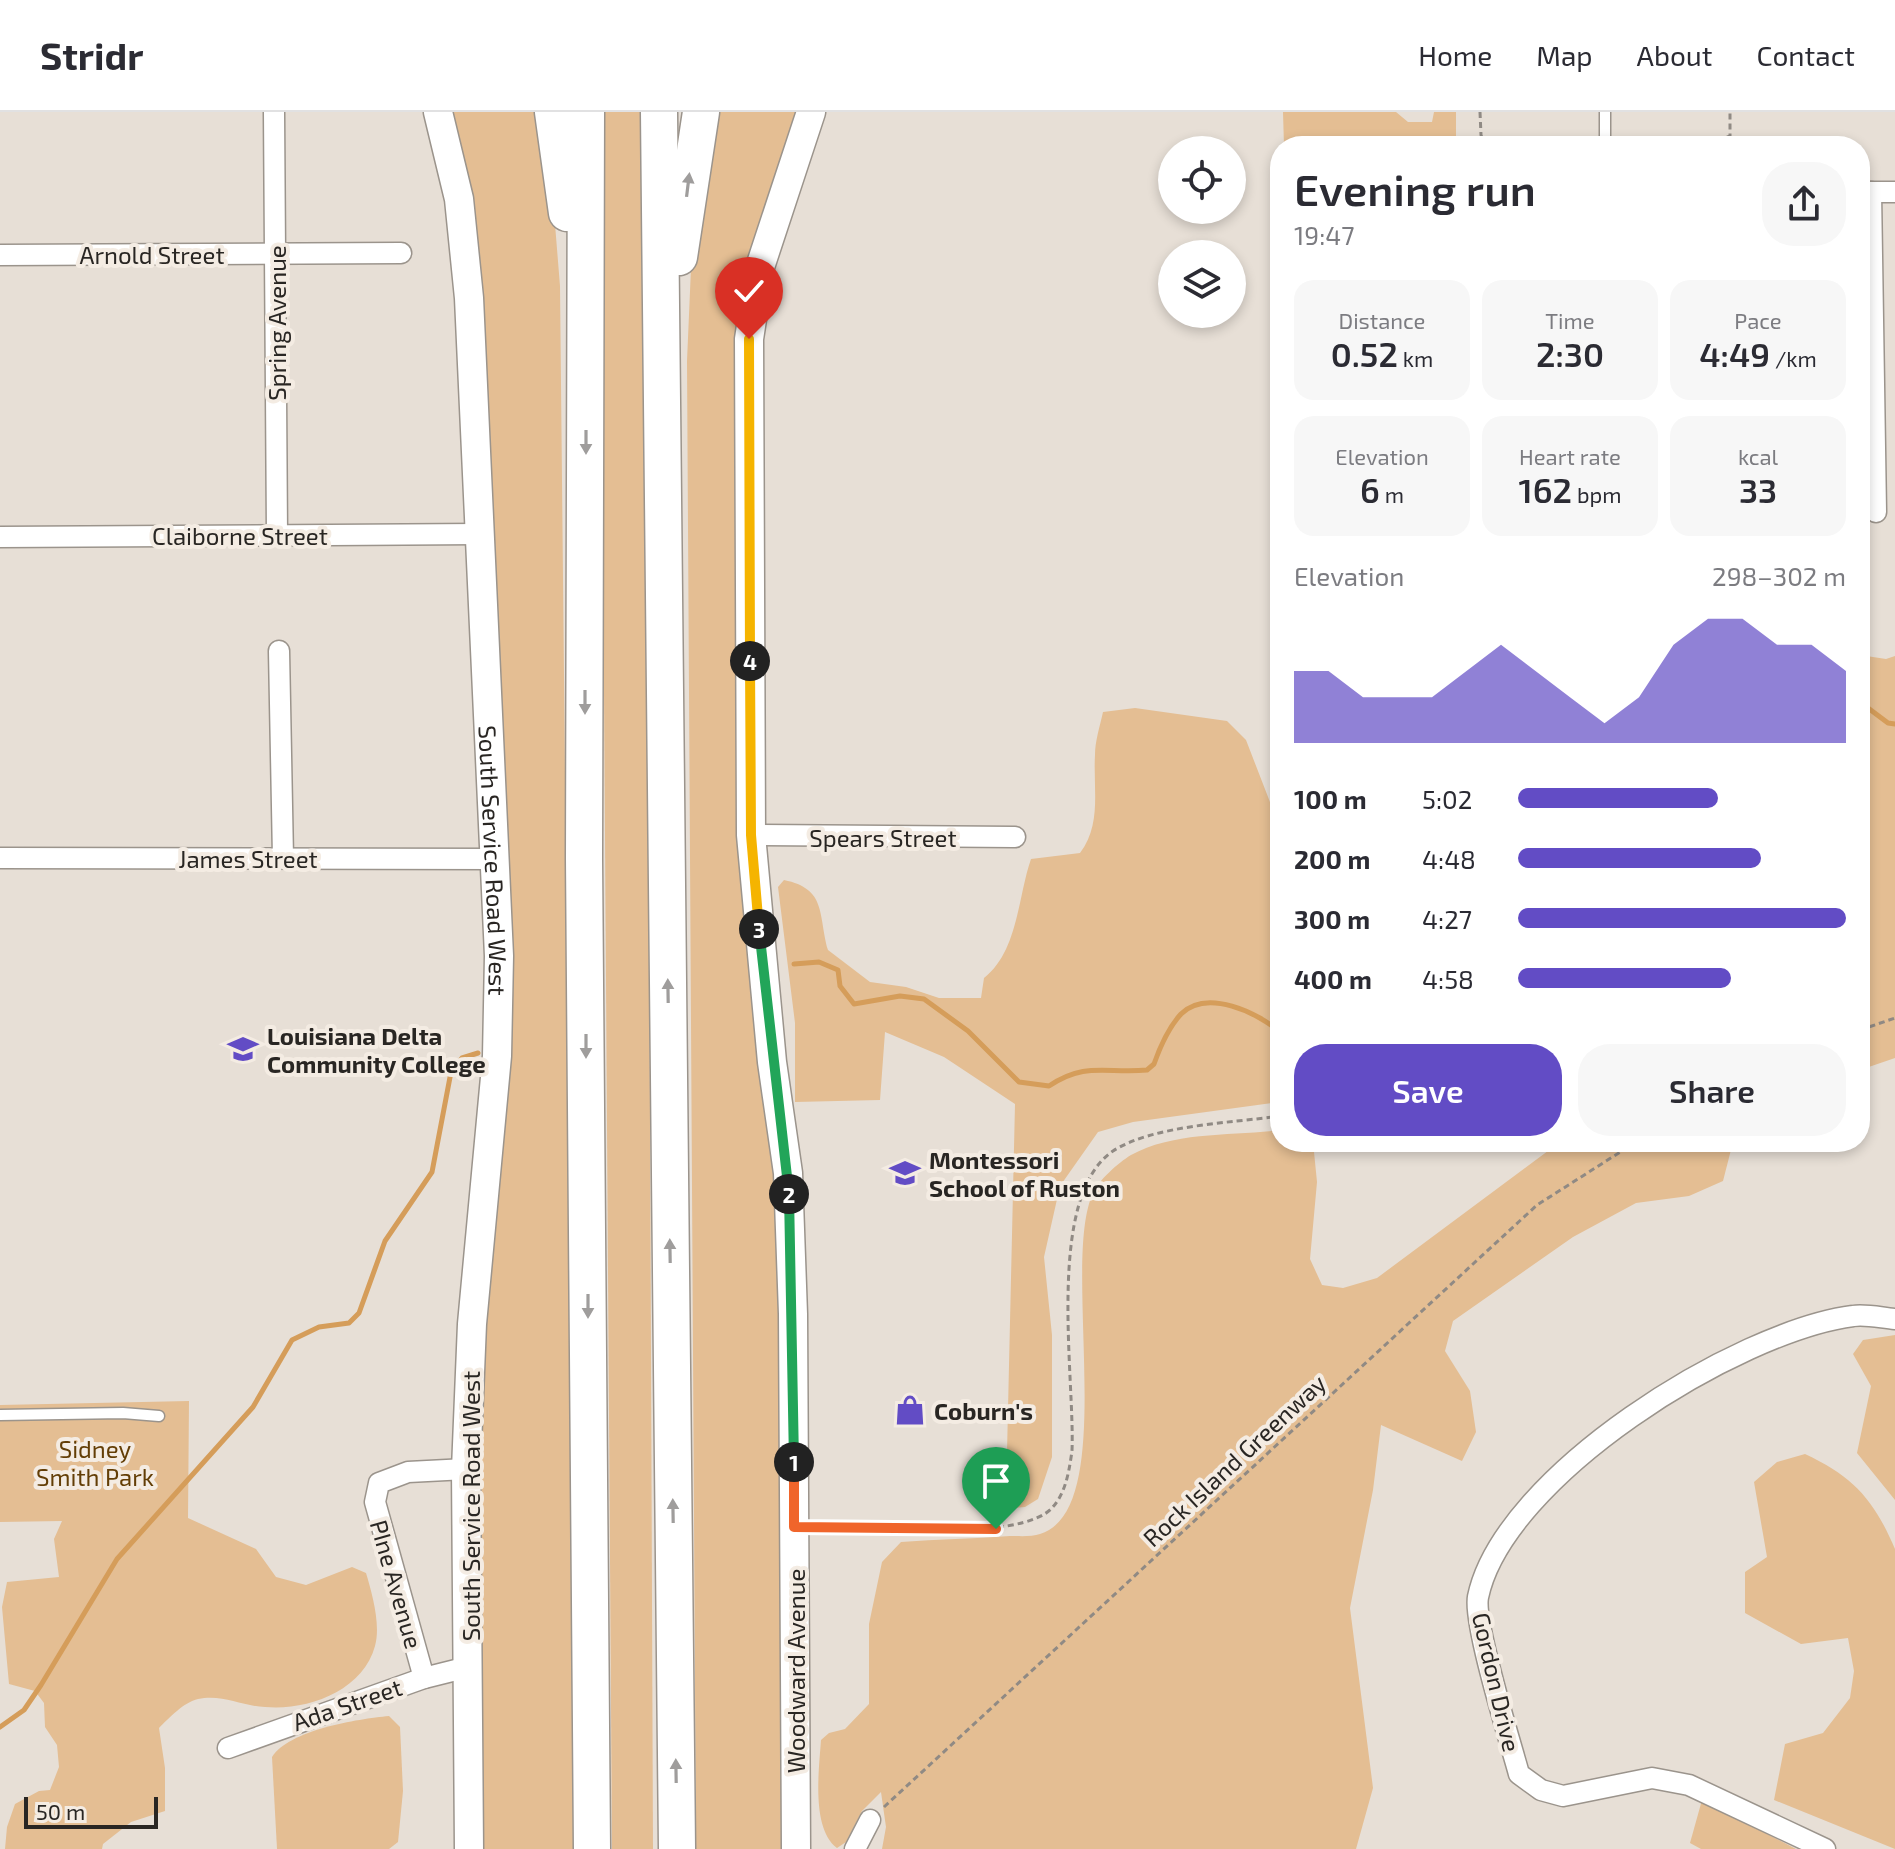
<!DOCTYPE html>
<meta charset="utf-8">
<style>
:root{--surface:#fff;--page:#f7f7f7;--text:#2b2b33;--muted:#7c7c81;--line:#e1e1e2;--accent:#624cc5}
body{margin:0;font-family:"Exo 2",sans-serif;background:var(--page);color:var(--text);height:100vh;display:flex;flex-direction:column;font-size:30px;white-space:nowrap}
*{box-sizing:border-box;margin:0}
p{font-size:26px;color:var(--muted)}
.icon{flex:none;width:44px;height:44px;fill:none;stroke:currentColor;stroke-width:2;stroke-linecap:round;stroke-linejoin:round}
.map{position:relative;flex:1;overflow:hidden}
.details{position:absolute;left:1270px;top:24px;width:600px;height:1016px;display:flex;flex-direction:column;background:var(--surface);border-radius:32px;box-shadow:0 4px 12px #0003}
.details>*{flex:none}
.fabs{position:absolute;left:1158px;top:24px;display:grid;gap:16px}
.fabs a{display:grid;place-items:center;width:88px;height:88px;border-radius:50%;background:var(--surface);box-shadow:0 4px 12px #0003;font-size:40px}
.scale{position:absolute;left:24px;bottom:20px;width:134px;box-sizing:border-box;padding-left:8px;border:4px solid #292623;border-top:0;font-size:22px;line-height:28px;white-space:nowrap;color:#292623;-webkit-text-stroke:6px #f4ece3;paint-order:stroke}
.pin{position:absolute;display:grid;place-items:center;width:68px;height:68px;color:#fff;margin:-82px -34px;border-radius:50% 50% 50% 0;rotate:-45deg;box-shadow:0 0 8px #0007}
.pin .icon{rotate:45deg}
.km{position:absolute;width:40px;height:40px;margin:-20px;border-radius:50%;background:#222;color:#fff;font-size:22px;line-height:40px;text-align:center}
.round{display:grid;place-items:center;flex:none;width:84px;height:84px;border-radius:32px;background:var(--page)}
.summary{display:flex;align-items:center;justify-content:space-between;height:136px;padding:0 24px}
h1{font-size:44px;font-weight:600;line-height:60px}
.metrics{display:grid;grid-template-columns:repeat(3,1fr);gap:12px;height:136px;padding:8px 24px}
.metrics div{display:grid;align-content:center;border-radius:20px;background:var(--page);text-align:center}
.metrics b{font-size:34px;font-weight:600}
.metrics small{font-size:22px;font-weight:400}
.metrics p{font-size:22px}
.chart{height:224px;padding:16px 24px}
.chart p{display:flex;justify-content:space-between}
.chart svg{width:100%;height:144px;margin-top:8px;fill:var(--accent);opacity:.7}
.button{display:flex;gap:16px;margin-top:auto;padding:16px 24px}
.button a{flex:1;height:92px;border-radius:32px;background:var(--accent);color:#fff;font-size:32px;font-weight:600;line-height:92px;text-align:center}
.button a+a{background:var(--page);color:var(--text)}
ul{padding:0 24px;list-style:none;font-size:26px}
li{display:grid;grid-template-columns:128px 96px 1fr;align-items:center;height:60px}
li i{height:20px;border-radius:10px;background:var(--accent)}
header{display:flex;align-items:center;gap:48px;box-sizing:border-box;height:112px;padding:0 40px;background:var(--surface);border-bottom:2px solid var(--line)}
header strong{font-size:38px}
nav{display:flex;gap:44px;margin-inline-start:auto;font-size:28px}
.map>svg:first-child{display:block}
.green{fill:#e4be93}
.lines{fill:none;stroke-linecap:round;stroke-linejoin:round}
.stream{stroke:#d59d5a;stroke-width:5}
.service-casing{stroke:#9b948c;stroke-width:13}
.minor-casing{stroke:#9b948c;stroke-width:23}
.secondary-casing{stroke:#9b948c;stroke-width:31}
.motorway-casing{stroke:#9b948c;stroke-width:39}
.path{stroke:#908a84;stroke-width:3;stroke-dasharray:6 4;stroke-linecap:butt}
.service{stroke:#fff;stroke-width:10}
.minor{stroke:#fff;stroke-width:20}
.secondary{stroke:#fff;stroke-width:28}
.motorway{stroke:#fff;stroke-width:36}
.oneway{fill:#9f9d9c}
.split-1-casing{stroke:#fff;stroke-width:16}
.split-2-casing{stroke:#fff;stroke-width:16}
.split-3-casing{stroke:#fff;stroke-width:16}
.split-4-casing{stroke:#fff;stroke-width:16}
.split-5-casing{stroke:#fff;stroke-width:16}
.split-1{stroke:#f0652b;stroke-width:10}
.split-2{stroke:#22a559;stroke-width:10}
.split-3{stroke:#22a559;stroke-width:10}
.split-4{stroke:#f5b400;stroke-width:10}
.split-5{stroke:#f5b400;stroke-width:10}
.labels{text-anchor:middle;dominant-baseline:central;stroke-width:8;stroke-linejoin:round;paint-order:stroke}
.street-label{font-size:24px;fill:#292623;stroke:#f4ece3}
.poi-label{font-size:24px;font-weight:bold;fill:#292623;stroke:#f4ece3;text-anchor:start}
.park-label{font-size:24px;fill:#633e06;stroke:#f4ece3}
</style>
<header>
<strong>Stridr</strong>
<nav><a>Home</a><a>Map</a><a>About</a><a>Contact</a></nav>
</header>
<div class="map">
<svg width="1895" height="1737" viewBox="0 0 1895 1737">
<rect width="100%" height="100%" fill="#e7dfd6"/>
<g class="green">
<polygon points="448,0 541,0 552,75 560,174 567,854 573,1009 576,1737 481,1737 478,1245 501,991"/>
<polygon points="600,0 646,0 653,1737 612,1737"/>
<polygon points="713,0 803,0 743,199 784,1363 781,1737 696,1737 687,249 691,156"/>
<polygon points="1283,0 1396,0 1408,10 1432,10 1434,0 1456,0 1456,34 1284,34"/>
<polygon points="1860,543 1886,547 1895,544 1895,946 1860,958"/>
<path d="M1135,596L1227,609L1246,628L1280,716V990L1133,1010L1098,1020L1060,1074L1044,1145L1052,1223V1345L1038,1387L1025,1395L1011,1396L1006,1384L1015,992L944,945L885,920L880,988L795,990V911L778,775L784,768C827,777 818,802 828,838L870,870L906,875L939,886H981L984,866C1018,840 1018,784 1031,747L1080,741C1102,712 1093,677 1095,643C1095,629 1100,614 1103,600Z"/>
<path d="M1280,1018V1030H1313L1317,1070L1310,1147L1322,1173L1343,1176L1377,1166L1560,1030H1733L1723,1069L1689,1084L1636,1091L1573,1125L1453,1209L1445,1239L1470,1279L1476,1320L1462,1349L1381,1313L1373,1378L1350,1496L1373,1676L1356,1737H882L886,1715L881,1680L862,1699L846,1730L837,1736C811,1716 819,1658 821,1628L829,1621L845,1617L869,1592V1512L882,1450L901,1430C937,1427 974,1427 1010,1424C1019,1424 1032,1425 1040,1422C1121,1397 1060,1152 1093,1081C1099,1068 1118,1051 1131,1043C1174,1019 1233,1024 1280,1018Z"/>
<polygon points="1895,1223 1895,1388 1857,1341 1871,1274 1853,1242 1863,1228"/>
<path d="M189,1289L188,1406L256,1437L276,1465L306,1473L352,1455L366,1461C372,1481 381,1513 375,1534C363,1579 307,1599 265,1595C241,1594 223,1582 198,1587C184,1590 169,1606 159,1616L165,1656V1699L131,1710L103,1732L102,1737H5L7,1715L15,1692L39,1679L50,1678L59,1655L57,1633L45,1615L44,1591L35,1579L9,1572L2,1495L7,1470L59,1465L54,1427L62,1409L0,1410V1293Z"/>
<path d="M1805,1342C1854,1365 1874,1388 1895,1437V1737L1774,1688L1785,1632L1823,1621L1850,1586L1854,1559L1848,1526L1801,1532L1745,1501V1460L1767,1445L1754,1370L1777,1350Z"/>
<path d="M389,1604L400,1615L403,1679L398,1730L389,1737H277L272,1645C289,1618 357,1607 389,1604Z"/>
<polygon points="1702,1688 1796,1737 1701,1737 1690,1731"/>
</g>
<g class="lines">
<g class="stream">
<polyline points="1860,590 1888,611 1895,612"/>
<path d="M794,852L819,850L838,858L840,874L854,892L900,884L924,887L968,919L1019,970L1049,974C1086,949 1107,962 1147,958L1154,952C1160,935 1169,915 1181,902C1207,876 1258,901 1280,920"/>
<polyline points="0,1615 24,1598 41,1573 117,1447 253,1295 292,1228 319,1215 349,1211 359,1201 385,1129 432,1060 451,960 462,946 478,941"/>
</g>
<g class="service-casing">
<g id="service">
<polyline points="1605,0 1605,34"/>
<polyline points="0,1303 123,1301 159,1304"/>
</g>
</g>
<g class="minor-casing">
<g id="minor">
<polyline points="274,0 277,423"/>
<polyline points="1860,80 1895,80"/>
<polyline points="1871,80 1876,400"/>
<polyline points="0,143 401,141"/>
<polyline points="0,425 480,422"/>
<polyline points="279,539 283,746"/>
<polyline points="751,723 1015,725"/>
<polyline points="0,746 496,747"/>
<polyline points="424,1566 375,1390 379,1371 408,1360 466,1357"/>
<polyline points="228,1636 424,1566 468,1555"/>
<polyline points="855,1737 870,1708"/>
<path d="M1825,1737L1689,1673L1652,1666L1563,1684L1541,1678L1519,1662C1510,1629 1473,1511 1478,1485C1503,1364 1737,1219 1853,1204C1866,1202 1882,1206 1895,1207"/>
</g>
</g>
<g class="secondary-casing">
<g id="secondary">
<path id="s1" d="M438,0L459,87L469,186L499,844L497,944L472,1212L466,1357L469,1737"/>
<polyline points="796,1737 793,1202 788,1061 772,950 751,723 749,227 760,155 811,0"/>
</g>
</g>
<g class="motorway-casing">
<g id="motorway">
<polyline points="553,0 567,101"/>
<polyline points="586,0 584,747 592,1737"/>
<polyline points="659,0 677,1737"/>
<polyline points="679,145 701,0"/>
</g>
</g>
<g class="path">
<polyline points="1480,0 1481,23 1485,34"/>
<polyline points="1725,34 1725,26 1730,24 1730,0"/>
<polyline points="1860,918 1895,906"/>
<path d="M818,1416C866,1417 1021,1430 1052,1396C1066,1381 1069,1359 1072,1339C1075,1264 1045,1085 1113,1039C1153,1013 1232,1011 1280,1004"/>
<polyline points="884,1695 1537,1093 1636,1030"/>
</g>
<use href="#service" class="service"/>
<use href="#minor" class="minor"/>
<use href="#secondary" class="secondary"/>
<use href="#motorway" class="motorway"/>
</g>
<defs><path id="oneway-solid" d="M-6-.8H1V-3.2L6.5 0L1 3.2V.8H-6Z" transform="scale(2)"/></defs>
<g class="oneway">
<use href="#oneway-solid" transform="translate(688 73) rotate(-83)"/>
<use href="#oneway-solid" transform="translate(586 330) rotate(90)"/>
<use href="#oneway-solid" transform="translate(585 590) rotate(90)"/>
<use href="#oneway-solid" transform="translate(668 879) rotate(-91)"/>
<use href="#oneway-solid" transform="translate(586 934) rotate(90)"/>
<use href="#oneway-solid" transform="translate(670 1139) rotate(-91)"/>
<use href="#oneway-solid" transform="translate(588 1194) rotate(90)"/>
<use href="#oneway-solid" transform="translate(673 1399) rotate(-91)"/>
<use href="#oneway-solid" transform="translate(676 1659) rotate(-91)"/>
</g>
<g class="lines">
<g class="split-1-casing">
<polyline id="split-1" points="794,1350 794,1415 996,1417"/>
</g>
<g class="split-2-casing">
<polyline id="split-2" points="789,1082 794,1350"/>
</g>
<g class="split-3-casing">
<polyline id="split-3" points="759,817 789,1082"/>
</g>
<g class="split-4-casing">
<polyline id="split-4" points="750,549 751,723 759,817"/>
</g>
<g class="split-5-casing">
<polyline id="split-5" points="749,227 750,549"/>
</g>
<use href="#split-1" class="split-1"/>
<use href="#split-2" class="split-2"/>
<use href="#split-3" class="split-3"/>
<use href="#split-4" class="split-4"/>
<use href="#split-5" class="split-5"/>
</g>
<defs>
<g id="university-bare" transform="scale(2.4)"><path d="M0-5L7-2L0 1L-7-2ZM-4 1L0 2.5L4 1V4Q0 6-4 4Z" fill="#624cc5" stroke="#f4ece3" stroke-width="2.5" paint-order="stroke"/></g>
<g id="school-bare" transform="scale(2.4)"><path d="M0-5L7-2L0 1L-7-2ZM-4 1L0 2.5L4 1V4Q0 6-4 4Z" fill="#624cc5" stroke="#f4ece3" stroke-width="2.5" paint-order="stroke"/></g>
<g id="shop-bare" transform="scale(2.4)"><path d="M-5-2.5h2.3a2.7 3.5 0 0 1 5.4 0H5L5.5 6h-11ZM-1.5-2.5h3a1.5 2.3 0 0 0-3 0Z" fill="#624cc5" stroke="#f4ece3" stroke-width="2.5" paint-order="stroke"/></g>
</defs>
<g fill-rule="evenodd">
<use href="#university-bare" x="243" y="937"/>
<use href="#school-bare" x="905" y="1061"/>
<use href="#shop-bare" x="910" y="1298"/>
</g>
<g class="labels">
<g class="street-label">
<text x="152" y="142">Arnold Street</text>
<text transform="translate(276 211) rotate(-90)">Spring Avenue</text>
<text x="240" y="423">Claiborne Street</text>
<text x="883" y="725">Spears Street</text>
<text x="248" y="746">James Street</text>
<text stroke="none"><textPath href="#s1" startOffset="752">South Service Road West</textPath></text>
<text transform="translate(1234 1348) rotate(-43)">Rock Island Greenway</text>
<text transform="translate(470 1394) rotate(-90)">South Service Road West</text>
<text transform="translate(397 1472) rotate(74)">PIne Avenue</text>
<text transform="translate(795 1559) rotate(-90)">Woodward Avenue</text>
<text transform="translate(1497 1570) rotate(77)">Gordon Drive</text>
<text transform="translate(347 1592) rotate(-19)">Ada Street</text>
</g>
<g class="poi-label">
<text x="267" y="923">Louisiana Delta<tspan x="267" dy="28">Community College</tspan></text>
<text x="929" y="1047">Montessori<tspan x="929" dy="28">School of Ruston</tspan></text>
<text x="934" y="1298">Coburn's</text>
</g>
<g class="park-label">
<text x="95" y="1336">Sidney<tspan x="95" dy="28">Smith Park</tspan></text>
</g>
</g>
</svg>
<div class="fabs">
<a><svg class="icon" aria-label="locate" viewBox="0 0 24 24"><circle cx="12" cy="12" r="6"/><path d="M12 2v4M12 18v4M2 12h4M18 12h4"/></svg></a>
<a><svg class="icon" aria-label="layers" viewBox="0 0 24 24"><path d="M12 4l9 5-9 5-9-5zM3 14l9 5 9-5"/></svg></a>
</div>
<div class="scale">50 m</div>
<div class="pin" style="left:996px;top:1417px;background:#1e9e55"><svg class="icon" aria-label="arrive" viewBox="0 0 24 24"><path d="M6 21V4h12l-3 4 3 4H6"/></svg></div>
<div class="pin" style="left:749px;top:227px;background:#d93025"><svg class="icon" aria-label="check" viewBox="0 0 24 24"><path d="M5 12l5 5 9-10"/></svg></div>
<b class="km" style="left:794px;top:1350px">1</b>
<b class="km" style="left:789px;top:1082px">2</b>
<b class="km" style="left:759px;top:817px">3</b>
<b class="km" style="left:750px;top:549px">4</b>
<section class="details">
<div class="summary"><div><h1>Evening run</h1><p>19:47</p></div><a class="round"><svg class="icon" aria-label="share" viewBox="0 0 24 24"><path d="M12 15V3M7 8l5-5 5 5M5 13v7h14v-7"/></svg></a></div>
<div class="metrics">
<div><p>Distance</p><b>0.52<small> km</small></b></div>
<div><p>Time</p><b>2:30</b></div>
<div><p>Pace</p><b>4:49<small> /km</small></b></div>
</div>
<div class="metrics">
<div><p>Elevation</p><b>6<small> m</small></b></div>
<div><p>Heart rate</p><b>162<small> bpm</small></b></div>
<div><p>kcal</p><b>33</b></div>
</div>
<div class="chart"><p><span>Elevation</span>298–302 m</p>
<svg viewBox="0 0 160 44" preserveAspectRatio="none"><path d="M0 44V22L10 22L20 30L30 30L40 30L50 22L60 14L70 22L80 30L90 38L100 30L110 14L120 6L130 6L140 14L150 14L160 22V44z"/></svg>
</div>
<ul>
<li><b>100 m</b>5:02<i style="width:61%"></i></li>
<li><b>200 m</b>4:48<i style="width:74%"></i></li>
<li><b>300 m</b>4:27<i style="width:100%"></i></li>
<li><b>400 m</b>4:58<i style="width:65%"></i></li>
</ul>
<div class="button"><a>Save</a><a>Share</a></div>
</section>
</div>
